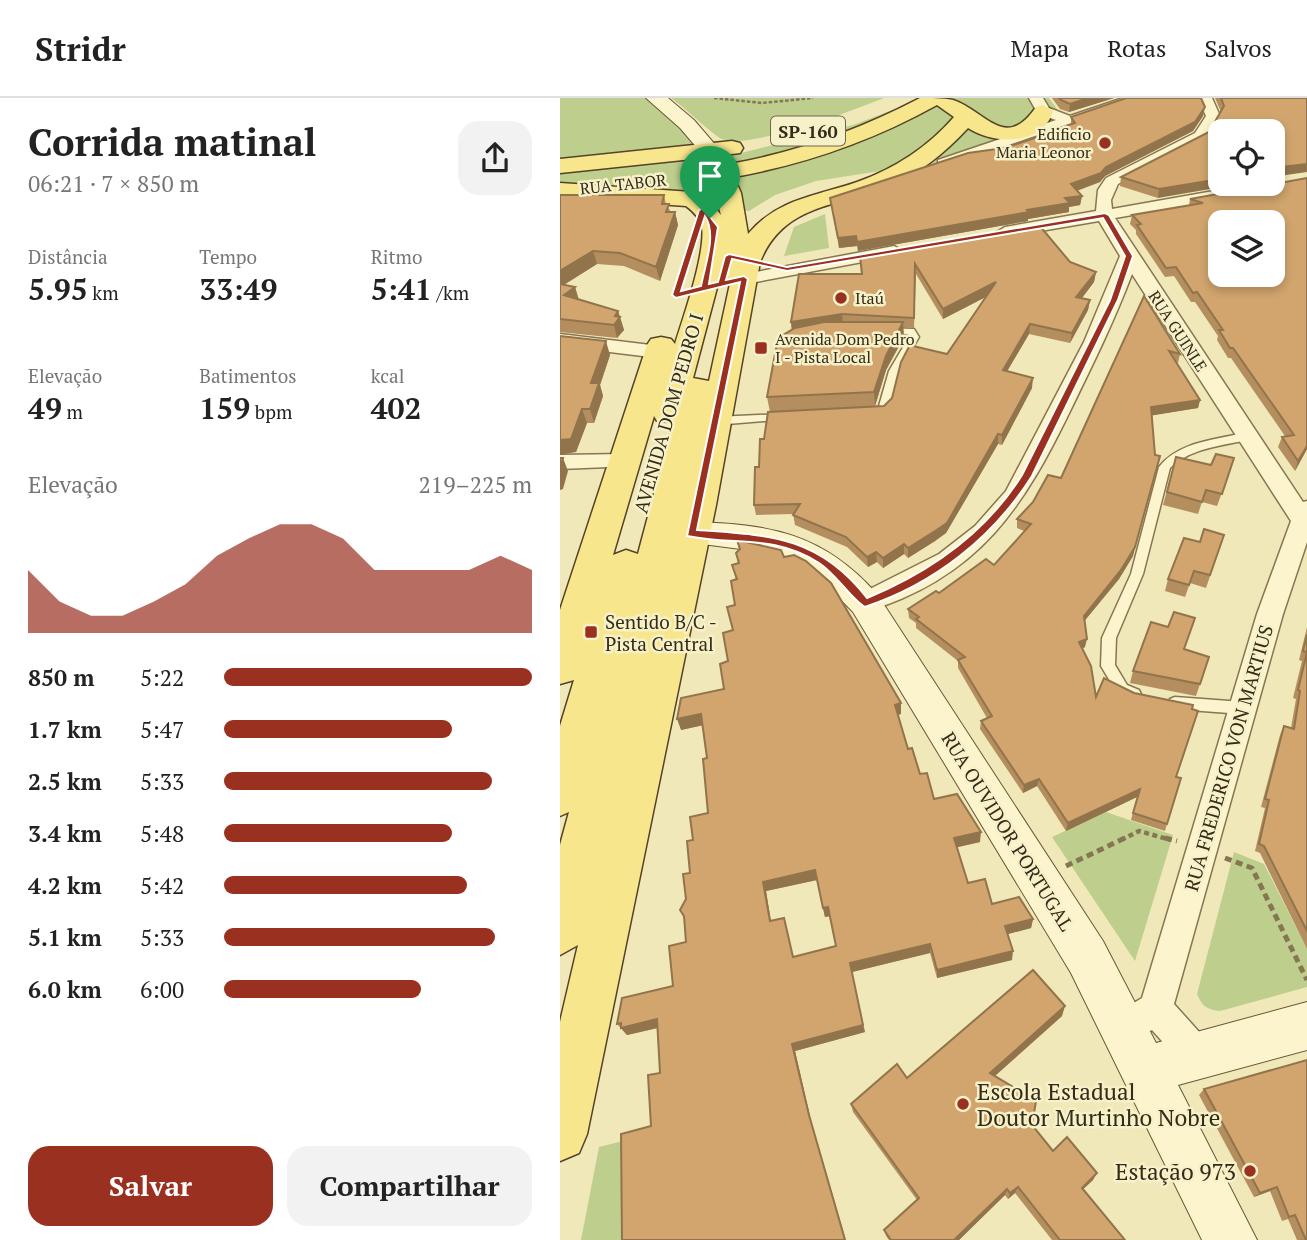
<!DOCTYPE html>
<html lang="pt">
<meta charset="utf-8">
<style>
:root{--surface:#fff;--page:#f2f2f2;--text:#222;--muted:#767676;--line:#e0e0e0;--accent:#9a3020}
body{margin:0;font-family:"PT Serif",serif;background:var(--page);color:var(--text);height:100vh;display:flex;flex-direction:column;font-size:26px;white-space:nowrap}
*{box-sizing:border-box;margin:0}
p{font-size:23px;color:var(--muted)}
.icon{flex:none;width:38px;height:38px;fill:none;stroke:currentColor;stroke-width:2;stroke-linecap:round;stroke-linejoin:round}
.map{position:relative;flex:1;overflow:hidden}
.drawer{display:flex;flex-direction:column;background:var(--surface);width:560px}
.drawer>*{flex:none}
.controls{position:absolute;left:648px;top:21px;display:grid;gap:14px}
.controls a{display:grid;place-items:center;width:77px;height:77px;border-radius:14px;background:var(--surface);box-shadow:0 4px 10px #0003;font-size:35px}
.pin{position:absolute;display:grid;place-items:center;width:60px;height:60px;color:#fff;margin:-72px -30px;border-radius:50% 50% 50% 0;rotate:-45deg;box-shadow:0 0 7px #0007}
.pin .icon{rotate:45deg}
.round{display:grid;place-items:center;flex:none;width:74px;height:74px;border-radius:21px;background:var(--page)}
.overview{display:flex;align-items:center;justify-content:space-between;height:119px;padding:0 28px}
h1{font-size:38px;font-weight:800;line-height:52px}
.metrics{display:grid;grid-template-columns:repeat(3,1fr);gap:10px;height:119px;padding:7px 28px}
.metrics div{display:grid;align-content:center}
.metrics b{font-size:30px;font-weight:800}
.metrics small{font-size:19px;font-weight:400}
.metrics p{font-size:19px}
.chart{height:196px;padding:14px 28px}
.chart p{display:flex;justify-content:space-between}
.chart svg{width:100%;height:126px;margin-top:7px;fill:var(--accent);opacity:.7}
.cta{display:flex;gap:14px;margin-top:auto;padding:14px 28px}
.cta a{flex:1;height:80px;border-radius:21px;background:var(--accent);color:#fff;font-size:28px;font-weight:800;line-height:80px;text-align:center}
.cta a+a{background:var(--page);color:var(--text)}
ul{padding:0 28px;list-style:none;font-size:23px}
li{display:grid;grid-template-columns:112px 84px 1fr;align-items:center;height:52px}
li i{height:18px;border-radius:9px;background:var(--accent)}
header{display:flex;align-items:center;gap:42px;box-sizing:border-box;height:98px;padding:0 35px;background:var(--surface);border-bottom:2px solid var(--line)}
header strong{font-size:33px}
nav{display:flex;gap:38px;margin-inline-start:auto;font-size:24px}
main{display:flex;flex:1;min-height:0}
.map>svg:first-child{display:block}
.green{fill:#bdce8d}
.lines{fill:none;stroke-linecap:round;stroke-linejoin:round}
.lane-casing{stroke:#877653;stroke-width:3}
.street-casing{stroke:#877653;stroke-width:3}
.secondary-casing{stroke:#695737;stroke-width:2}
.primary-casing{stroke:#544328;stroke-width:3}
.path-far2{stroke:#877653;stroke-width:2.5;stroke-dasharray:3.5 2;stroke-linecap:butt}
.path-far1{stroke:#877653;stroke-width:4.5;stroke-dasharray:5 3.5;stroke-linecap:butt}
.path{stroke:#877653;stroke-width:5;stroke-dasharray:7 4.5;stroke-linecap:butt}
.lane{fill:#fbf4cd;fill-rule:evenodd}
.street{fill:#fbf4cd;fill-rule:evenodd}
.secondary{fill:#fbf4cd;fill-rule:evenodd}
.primary{fill:#f8e68d;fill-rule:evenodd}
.wall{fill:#b48e5e;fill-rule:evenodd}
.shaded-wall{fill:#92744c}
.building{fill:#d1a56d;stroke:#92744c;stroke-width:2;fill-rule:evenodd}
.route{fill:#9a3020;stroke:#fff;stroke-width:2;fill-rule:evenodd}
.poi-dot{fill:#9a3020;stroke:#f7f1c9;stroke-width:2.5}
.labels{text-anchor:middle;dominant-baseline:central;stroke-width:5;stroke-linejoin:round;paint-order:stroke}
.far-poi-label{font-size:16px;fill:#352b19;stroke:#f7f1c9;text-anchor:start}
.far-street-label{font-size:16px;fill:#352b19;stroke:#f7f1c9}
.shield{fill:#f7f1c9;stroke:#6f664e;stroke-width:2}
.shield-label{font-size:18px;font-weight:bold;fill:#352b19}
.street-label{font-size:19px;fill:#352b19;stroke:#f7f1c9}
.poi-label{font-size:19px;fill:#352b19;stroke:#f7f1c9;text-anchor:start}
.near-poi-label{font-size:23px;fill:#352b19;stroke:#f7f1c9;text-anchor:start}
</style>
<header>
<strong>Stridr</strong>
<nav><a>Mapa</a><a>Rotas</a><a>Salvos</a></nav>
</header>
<main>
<section class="drawer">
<div class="overview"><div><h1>Corrida matinal</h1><p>06:21 · 7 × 850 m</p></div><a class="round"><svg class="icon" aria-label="share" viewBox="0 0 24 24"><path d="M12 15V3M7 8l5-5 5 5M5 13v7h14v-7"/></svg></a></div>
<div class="metrics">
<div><p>Distância</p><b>5.95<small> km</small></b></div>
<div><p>Tempo</p><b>33:49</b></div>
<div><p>Ritmo</p><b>5:41<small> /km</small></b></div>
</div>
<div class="metrics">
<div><p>Elevação</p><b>49<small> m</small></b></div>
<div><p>Batimentos</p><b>159<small> bpm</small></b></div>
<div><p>kcal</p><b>402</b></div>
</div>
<div class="chart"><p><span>Elevação</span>219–225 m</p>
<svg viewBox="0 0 160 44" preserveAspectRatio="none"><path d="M0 44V22L10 33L20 38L30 38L40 33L50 27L60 17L70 11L80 6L90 6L100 11L110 22L120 22L130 22L140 22L150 17L160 22V44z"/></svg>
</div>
<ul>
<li><b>850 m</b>5:22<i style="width:100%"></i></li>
<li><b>1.7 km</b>5:47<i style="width:74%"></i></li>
<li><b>2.5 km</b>5:33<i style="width:87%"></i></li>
<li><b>3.4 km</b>5:48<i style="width:74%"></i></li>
<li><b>4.2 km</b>5:42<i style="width:79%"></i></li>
<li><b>5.1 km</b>5:33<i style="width:88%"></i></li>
<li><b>6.0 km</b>6:00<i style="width:64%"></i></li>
</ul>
<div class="cta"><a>Salvar</a><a>Compartilhar</a></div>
</section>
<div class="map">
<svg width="747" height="1142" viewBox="0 0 747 1142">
<rect width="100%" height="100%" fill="#f0e8b9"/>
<g class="green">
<polygon points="0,0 86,0 111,19 139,53 0,65"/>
<path d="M111,0H324C294,12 190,52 162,41C154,38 123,8 111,0Z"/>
<polygon points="364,0 489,0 503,19 468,35 372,65 256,83 215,97 189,113 0,92 0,73 165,59 293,27"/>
<polygon points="265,116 269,150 224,158 234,129"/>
<polygon points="546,714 613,737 575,863 492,739"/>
<path d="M674,754L704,766L747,851V889L660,913C647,912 642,908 637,896Z"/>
<polygon points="63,1043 66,1142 21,1142 39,1049"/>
</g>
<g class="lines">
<g class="lane-casing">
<g id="lane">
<polygon points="324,230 354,231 359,239 339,273 330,310 311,318 305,315 319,308 329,273 349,239 347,236 320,235 320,231"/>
<polygon points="224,316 230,319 228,321 155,327 149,323 155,319"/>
<path d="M687,334L691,335V341C663,348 632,349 610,370L583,476L556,540L555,567L567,587L579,592L581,596L579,600L574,602L557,595L541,568L542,540L571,476L599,369C619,343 657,342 687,334Z"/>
<polygon points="615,599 683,604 688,606 690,610 688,614 683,616 615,611 610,609 608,605 610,601"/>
</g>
</g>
<g class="street-casing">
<g id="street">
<polygon points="469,0 483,0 489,10 510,18 563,0 584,0 388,68 378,68 378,62 496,22 478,16"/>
<path d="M638,0H652L660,18L645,41L558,86L551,102L552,111L665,91L673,96L665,101L555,120L743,404L747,403V444L723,516L614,906L649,945L654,957L649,969L637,974L625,969L592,932L564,947L552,942L547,930L552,918L582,900L697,516L731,423L572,176C555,221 534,264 513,307C464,409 420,479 305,514L296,512L293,505L296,498L379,456L415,428L446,393L524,244L560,158L539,123L445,139L437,134L445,129L536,113L538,92L546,80L635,35L646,18Z"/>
<polygon points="334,148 343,153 340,157 185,186 176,181 185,176"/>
<polygon points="0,236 99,248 109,254 99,260 0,248"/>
<polygon points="65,356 73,358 76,363 73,368 0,371 0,357"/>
</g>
</g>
<g class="secondary-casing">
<g id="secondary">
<polygon points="86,0 108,0 134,22 158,50 162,54 158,58 144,58 120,30"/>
<path d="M131,424C210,426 263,435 317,496L543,843L596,945L747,904V952L618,987L697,1142H642L511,875L293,514L256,476L219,456L119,443L115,435L119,427Z"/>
</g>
</g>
<g class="primary-casing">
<path id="primary" d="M360,0C370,0 383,0 393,2C426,13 445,54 476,9L483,7L493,13C483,48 434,47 408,30C386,54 360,75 330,88C278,109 224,105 200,164L156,407L27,1036L19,1055L0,1063V924L18,847L0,857V747L9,714L0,718V628L14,582L0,586V512L87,247L91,241L101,239L111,241L115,246C123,220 146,155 142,129C140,120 134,114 126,108L0,99V85L132,94L148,101L161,117L152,83L136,85L125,78L128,73L147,70L142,60L0,75V61L172,43L180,45L183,50L180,55L164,57L170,66C237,54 299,32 360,0ZM377,7L394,19C368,49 334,71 297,84C256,98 217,101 188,136L181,95L174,79C246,66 312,43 377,7ZM171,181L149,283L133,280L159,182ZM94,318L97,323L113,324L78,456L66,452L53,457Z"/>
</g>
<polyline class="path-far2" points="154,0 202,5 253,0"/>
<polyline class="path-far1" points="561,742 579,733 611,742"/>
<g class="path">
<polyline points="605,740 617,743"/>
<polyline points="665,760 692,770 747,882"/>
<polyline points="506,768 565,740"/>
</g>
<use href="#lane" class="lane"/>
<use href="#street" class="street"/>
<use href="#secondary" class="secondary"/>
<use href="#primary" class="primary"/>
</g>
<g class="wall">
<polygon points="492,0 554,0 509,14 500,11"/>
<polygon points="655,0 747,0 712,33 598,100 560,88 561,79 649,34 661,14"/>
<polygon points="645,9 643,18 633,33 545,78 540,84 517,93 522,98 520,107 509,109 509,114 468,121 468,123 298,153 297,148 279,150 270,100 444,50 484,37 484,35 511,26 511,19"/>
<polygon points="747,80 747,351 735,373 718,349 722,339 725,338 671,260 668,260 657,242 658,238 635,204 631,204 614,178 605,179 576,136 576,132 570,126 572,117 629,107 630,101"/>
<polygon points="0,97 104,97 106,106 111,114 115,114 118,127 100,183 64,168 37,166 4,187 15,189 19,202 58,213 64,232 57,240 0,234"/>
<path d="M300,158L510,164L536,174L534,184L522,200L530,202L528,212L510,245L469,236L447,273L472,290L442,347L438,346L386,435L375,443L348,460L344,456L323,470L317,464L308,469L287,449L235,427L233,416L196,417L194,407L204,341L308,309L210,314L207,299L232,232L231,224L301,176ZM356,176L383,221L426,199L387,256L353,248L332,300L324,308H315L326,272L344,239L343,229L354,230Z"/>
<polygon points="584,198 620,256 618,265 616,264 640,302 638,310 592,317 573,458 559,481 524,523 525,549 522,551 536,599 616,679 607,726 605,733 571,722 577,699 506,733 477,688 463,695 420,631 421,623 427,620 398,570 398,563 356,530 356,525 349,520 348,511 434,467 464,433 457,430 457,421 501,380"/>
<polygon points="0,238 50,257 40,287 43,298 34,325 27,325 16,354"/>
<polygon points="616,359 670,373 657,408 642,404 638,416 603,407"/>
<polygon points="664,437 646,490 630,485 625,499 605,493 608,481"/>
<path d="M177,442L224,459L341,616L338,617L348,651L360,676L374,701L420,744L397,749L408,785L432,806L473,821L471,830L448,836L452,862L377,880L370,855L292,874L305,934L235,953L251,1023L286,1142H62L91,1028L100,975L97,930L67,937L57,926L113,888L126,844L124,821L120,812L126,801L130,775L133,742L148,715L147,660L143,627L121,632L164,591L173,532L176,482L172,467L178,466L176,455L179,451ZM257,782L265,819L270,818L276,848L233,859L226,828L211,823L206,793Z"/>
<polygon points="747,529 747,851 700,755 695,753 705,710 701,709 720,637 724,628 731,630 736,601 733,600 742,563 739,562"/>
<polygon points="624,551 640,586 636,598 570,585 573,573"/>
<polygon points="502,918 435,978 493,1053 533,1082 523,1091 565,1142 492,1142 455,1095 448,1101 445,1097 399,1142 329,1142 326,1138 324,1132 357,1102 293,1014 291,1006 347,980"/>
<polygon points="747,962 747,1142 737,1142 728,1121 722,1123 710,1093 694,1099 639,997 644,991"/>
</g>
<g class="shaded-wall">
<polygon points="528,0 554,0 509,14 510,6"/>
<polygon points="645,9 643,18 633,33 545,78 540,84 510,95 511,86 546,69"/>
<polygon points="747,66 747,74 712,79 712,74 714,70"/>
<polygon points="660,81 660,86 679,86 598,100 599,91"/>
<polygon points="522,98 520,107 509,109 509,114 468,121 468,123 298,153 297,144 467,112 505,100"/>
<polygon points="115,114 118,127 100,183 96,169"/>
<polygon points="296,138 297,148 279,150 278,140"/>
<polygon points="33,153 37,166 0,189 0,173"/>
<polygon points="536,174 534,184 515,209 516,199"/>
<polygon points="436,184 435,194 383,221 383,211"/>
<polygon points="15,189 19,203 4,197"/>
<polygon points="530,202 528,212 510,245 512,235"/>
<polygon points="58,213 64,232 57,240 54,227 55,218"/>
<polygon points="282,216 283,226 232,234 231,224"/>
<polygon points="343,224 344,239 326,272 315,308 314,294 326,258"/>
<polygon points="470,226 469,236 442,282 443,272"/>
<polygon points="46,243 50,257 40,287 43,298 34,325 30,311 31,285"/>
<polygon points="473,280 472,290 442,347 442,337"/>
<polygon points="640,302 638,310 589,318 591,309"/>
<polygon points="22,311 27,325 16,354 0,357 0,342"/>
<polygon points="438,336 438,346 386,435 375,443 348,460 348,450"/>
<polygon points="747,348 747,351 735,373 738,363"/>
<polygon points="600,358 573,458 559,481 522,526 524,518"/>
<polygon points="3,360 8,373 3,391 0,392 0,370"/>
<polygon points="344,446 344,456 323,470 323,460"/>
<polygon points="316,454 317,464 308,469 307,459"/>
<polygon points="527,541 525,549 517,552 519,544"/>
<polygon points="341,605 341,616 336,617 335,607"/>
<polygon points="141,616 144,627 121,632 117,621"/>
<polygon points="479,681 477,688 463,695 464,687"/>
<polygon points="580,691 577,699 506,733 508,725"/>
<polygon points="421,734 420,744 394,750 394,740"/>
<polygon points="255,772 257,782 206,793 212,832 210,823 203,784"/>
<polygon points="268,809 270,818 265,819 263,810"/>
<polygon points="473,821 471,830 444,837 445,828"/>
<polygon points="370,846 370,855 292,874 290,865"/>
<polygon points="453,853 452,862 377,880 377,872"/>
<polygon points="505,908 502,918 428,984 430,975"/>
<polygon points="97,921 102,929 67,937 61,930"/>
<polygon points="303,927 305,934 235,953 251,1023 285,1142 249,1017 232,946"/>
<polygon points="537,1075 533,1082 518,1096 522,1090"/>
<polygon points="458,1089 455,1095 448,1101 450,1095"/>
<polygon points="717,1089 710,1093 694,1099 700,1095"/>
<polygon points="447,1091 445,1097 399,1142 394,1142"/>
</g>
<g class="building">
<polygon points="499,0 528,0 510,6 501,2"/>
<polygon points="566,0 641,0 645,9 635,24 546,69 541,75 511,86 522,98 505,100 510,105 467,112 469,114 297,144 296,138 278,140 270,100 408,55 444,50 487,36 484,35 515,25 511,19"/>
<polygon points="661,0 747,0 747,66 714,70 712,74 712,33 660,33 660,81 599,91 561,79 649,34 664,8"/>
<path d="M747,80V348L738,363L722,339L734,337L673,250H670L659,232H663L637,194L633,195L616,169L606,170L577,127L581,126L572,117L643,105L630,101ZM660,124H712V177H660Z"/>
<polygon points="0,97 104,97 102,106 109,106 106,114 115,114 96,169 60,155 33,153 0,173"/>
<polygon points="479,127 510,164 536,174 516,199 530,202 512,235 470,226 443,272 473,280 442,337 438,336 387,425 375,433 348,450 344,446 323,460 316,454 307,459 286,439 233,417 240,406 194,407 195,369 199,369 200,341 204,341 208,314 324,308 332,300 341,264 353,241 353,248 387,256 436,184 383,211 355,166 354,220 282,216 231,224 239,176 302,176 300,158"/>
<polygon points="0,186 15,189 4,197 58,213 55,218 60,219 54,227 0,221"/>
<polygon points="584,198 620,256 609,253 640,302 591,309 595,357 600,358 575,449 561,472 524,518 527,541 519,544 531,568 536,599 544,580 574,595 633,607 632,611 638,613 616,679 621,680 607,726 573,715 580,691 508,725 479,681 464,687 421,623 432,618 398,562 405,559 356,521 359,519 348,511 376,493 379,495 426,461 434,467 471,426 457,421 473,404 488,377 501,380"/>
<polygon points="264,224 343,224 326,258 314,294 207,299 218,240 235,230"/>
<polygon points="0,238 46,243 31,285 39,285 30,311 22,311 11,341 0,342"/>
<polygon points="656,356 674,360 662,396 646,392 642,404 607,394 616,359 651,367"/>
<polygon points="0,360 3,360 0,370"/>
<polygon points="644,431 664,437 650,477 634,473 629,487 608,481 624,440 640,444"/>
<path d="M177,442L221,452L224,459L234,457L246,463L271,485L341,605L335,607L348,651L352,650L360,676L367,675L374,701L397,696L421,734L394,740L408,785L425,781L432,806L459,799L473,821L445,828L453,853L377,872L370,846L290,865L303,927L232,946L249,1017L285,1142H62L61,1036L91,1028L88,977L100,975L97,921L61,930V925L57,926L62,900L113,888L109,848L126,844L124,818L120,812L126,801L123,776L130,775L127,743L133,742L130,719L148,715L143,661L147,660L141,616L117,621L121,600L164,591L160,566L168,563L163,535L173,532L167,509L175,507L171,483L177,481L172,467L179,465L176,455L180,451ZM255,772L263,810L268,809L276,848L233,859L224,820L210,823L203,784Z"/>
<polygon points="614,514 635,520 624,551 649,559 640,586 573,573 591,524 608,529"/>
<polygon points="747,537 747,833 704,748 699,746 709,702 705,701 724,628 734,631 740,593 738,592 747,554 743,553"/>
<polygon points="473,872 505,908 430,975 476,1003 472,1027 493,1053 507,1039 537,1075 522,1090 565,1142 500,1142 458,1089 450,1095 447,1091 394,1142 331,1142 324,1132 359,1100 291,1006 337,966 347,980"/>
<polygon points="747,962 747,1142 746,1142 735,1117 729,1119 717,1089 700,1095 644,991"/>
</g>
<path class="route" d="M143,110L158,129L149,186L158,184L165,158L169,156L227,169L545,115L549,117L573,158L558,202L472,378C433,440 374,486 305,509C293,503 276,476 259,465C214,436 175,448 127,438L180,184L116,200L112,197L139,112ZM145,118C157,137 145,166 141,188L121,193ZM543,120L565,158L550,202L462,377C425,436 370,474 307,500C259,438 209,437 137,432L188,181L184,178L166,182L172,161L227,173Z"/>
<g class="poi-dot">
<circle cx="545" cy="45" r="7"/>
<circle cx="281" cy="200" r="7"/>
<rect x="194" y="243" width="14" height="14" rx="3.5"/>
<rect x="24" y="527" width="14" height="14" rx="3.5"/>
<circle cx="403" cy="1006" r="7"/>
<circle cx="690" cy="1073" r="7"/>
</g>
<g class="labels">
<g class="far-poi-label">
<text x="531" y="36" text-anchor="end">Edificio<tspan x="531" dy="18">Maria Leonor</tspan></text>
<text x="295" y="200">Itaú</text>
<text x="215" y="241">Avenida Dom Pedro<tspan x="215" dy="18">I - Pista Local</tspan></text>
</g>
<g class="far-street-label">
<text transform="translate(63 86) rotate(-6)">RUA TABOR</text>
<text transform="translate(618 233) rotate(57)">RUA GUINLE</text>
</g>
<rect class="shield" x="211" y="18.5" width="74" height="29" rx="5"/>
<g class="shield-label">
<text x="248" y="33">SP-160</text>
</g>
<g class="street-label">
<text transform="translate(108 315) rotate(-74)">AVENIDA DOM PEDRO I</text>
<text transform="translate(668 660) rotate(-74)">RUA FREDERICO VON MARTIUS</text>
<text transform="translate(448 733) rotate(58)">RUA OUVIDOR PORTUGAL</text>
</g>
<g class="poi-label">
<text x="45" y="523">Sentido B/C -<tspan x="45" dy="22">Pista Central</tspan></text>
</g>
<g class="near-poi-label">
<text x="417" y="993">Escola Estadual<tspan x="417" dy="26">Doutor Murtinho Nobre</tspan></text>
<text x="676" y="1073" text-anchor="end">Estação 973</text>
</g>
</g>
</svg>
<div class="controls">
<a><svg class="icon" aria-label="locate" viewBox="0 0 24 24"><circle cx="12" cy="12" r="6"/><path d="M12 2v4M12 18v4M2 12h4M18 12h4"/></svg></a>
<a><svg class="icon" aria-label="layers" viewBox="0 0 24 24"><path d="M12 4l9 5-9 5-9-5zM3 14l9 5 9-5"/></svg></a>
</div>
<div class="pin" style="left:150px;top:120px;background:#1e9e55"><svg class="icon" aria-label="arrive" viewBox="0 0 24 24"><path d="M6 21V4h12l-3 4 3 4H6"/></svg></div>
</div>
</main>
